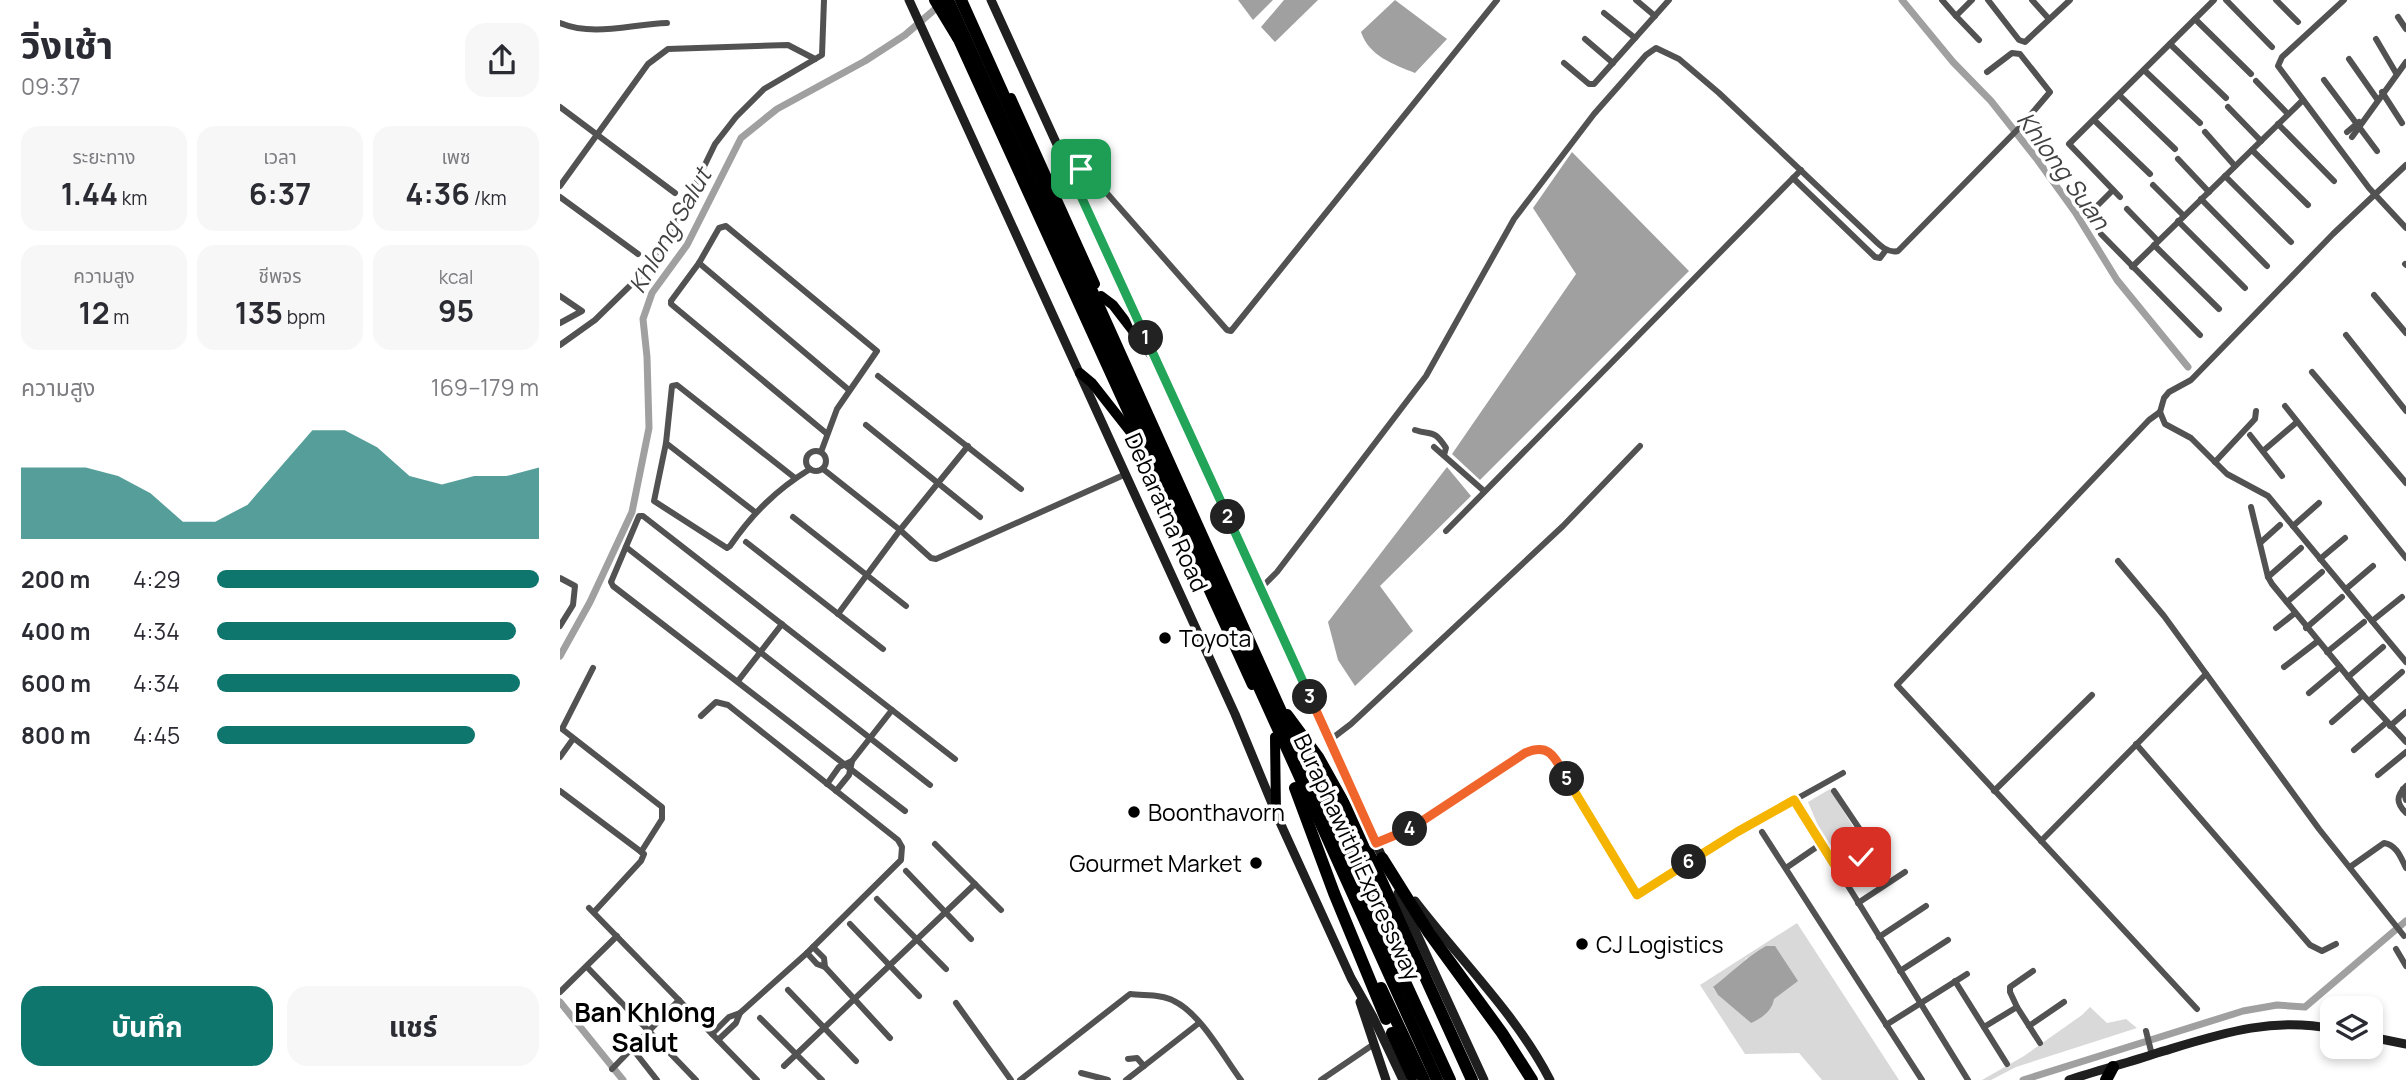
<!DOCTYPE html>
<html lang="th">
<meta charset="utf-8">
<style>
:root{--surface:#fff;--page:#f7f7f7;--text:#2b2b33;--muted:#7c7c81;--accent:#0f766e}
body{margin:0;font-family:Manrope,"Noto Sans Thai",sans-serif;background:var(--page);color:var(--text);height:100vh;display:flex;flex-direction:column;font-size:26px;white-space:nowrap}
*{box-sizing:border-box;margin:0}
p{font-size:23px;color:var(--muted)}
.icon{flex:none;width:38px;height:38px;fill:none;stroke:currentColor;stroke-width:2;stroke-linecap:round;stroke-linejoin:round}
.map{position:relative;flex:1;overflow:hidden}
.drawer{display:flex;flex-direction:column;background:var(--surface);width:560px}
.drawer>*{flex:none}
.fabs{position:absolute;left:1760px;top:996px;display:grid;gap:14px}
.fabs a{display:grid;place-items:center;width:63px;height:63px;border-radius:14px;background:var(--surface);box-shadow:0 4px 10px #0003;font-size:35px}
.pin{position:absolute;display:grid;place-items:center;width:60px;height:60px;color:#fff;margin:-30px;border-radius:14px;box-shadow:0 4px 10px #0006}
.km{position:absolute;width:35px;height:35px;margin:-18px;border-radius:50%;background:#222;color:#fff;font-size:19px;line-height:35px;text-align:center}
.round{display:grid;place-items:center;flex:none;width:74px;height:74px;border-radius:21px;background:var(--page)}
.head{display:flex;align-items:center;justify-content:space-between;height:119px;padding:0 21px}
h1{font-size:38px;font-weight:700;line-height:52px}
.metrics{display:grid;grid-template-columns:repeat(3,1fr);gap:10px;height:119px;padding:7px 21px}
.metrics div{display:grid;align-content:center;border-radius:18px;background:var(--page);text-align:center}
.metrics b{font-size:30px;font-weight:700}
.metrics small{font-size:19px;font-weight:400}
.metrics p{font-size:19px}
.chart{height:196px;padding:14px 21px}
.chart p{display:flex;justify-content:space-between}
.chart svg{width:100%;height:126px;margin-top:7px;fill:var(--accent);opacity:.7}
.primary-button{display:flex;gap:14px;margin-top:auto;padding:14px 21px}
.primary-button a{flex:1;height:80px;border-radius:21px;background:var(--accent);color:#fff;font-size:28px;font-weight:700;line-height:80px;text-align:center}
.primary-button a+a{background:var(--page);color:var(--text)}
ul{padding:0 21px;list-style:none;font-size:23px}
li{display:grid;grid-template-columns:112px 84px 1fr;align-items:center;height:52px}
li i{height:18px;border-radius:9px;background:var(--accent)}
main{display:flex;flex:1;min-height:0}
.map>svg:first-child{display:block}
.green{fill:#d9d9d9;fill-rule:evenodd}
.water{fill:#a0a0a0}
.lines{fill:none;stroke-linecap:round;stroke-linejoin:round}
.canal{stroke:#a0a0a0;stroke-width:7}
.minor{stroke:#525252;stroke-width:6}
.secondary{stroke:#1f1f1f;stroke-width:9}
.trunk{stroke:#000;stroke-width:10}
.motorway{stroke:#000;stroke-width:12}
.split-1-casing{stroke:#fff;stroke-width:14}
.split-2-casing{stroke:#fff;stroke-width:14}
.split-3-casing{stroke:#fff;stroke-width:14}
.split-4-casing{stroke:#fff;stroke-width:14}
.split-5-casing{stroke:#fff;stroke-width:14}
.split-6-casing{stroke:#fff;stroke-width:14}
.split-7-casing{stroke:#fff;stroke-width:14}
.split-1{stroke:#22a559;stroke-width:9}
.split-2{stroke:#22a559;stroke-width:9}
.split-3{stroke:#22a559;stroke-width:9}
.split-4{stroke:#f0652b;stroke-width:9}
.split-5{stroke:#f0652b;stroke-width:9}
.split-6{stroke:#f5b400;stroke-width:9}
.split-7{stroke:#f5b400;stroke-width:9}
.poi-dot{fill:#000;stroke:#fff;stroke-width:2.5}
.labels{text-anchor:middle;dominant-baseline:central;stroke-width:7;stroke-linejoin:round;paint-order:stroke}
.street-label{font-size:23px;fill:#000;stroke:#fff}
.poi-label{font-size:23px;fill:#000;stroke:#fff;text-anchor:start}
.water-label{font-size:24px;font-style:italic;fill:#414141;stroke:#fff}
.quarter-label{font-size:26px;font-weight:bold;fill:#000;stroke:#fff}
</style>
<main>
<section class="drawer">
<div class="head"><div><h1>วิ่งเช้า</h1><p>09:37</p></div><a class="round"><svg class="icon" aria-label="share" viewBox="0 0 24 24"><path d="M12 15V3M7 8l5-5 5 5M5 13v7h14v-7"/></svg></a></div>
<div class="metrics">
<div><p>ระยะทาง</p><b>1.44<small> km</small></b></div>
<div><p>เวลา</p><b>6:37</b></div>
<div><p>เพซ</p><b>4:36<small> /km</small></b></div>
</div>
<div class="metrics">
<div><p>ความสูง</p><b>12<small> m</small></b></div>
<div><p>ชีพจร</p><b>135<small> bpm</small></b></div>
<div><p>kcal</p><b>95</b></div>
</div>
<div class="chart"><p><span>ความสูง</span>169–179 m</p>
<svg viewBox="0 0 160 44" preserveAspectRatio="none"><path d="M0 44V19L10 19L20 19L30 22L40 28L50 38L60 38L70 32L80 19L90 6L100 6L110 12L120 22L130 25L140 22L150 22L160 19V44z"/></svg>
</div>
<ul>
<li><b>200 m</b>4:29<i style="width:100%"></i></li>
<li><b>400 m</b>4:34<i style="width:93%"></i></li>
<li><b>600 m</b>4:34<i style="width:94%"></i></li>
<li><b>800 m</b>4:45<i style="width:80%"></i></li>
</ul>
<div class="primary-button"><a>บันทึก</a><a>แชร์</a></div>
</section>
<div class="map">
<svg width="1846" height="1080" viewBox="0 0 1846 1080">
<rect width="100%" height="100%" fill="#fff"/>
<g class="green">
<polygon points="1270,789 1306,848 1280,866 1264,840 1248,802"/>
<path d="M1237,923L1339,1080H1262L1239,1053L1185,1054L1140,985ZM1187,957L1191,1023L1158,995L1153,988L1182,965Z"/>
<polygon points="1530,1007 1547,1023 1566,1019 1577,1028 1456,1067 1431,1080 1422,1080 1464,1056 1522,1015"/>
</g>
<g class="water">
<polygon points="678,0 713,0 693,20"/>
<polygon points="724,0 758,0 715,42 701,27"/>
<path d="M835,0L887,39L855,73C833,64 809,56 801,32Z"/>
<polygon points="1012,152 1129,271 920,480 892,454 1016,274 973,208"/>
<polygon points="887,467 911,496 820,586 853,631 795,686 778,660 768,622"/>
<path d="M1206,946H1215L1238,981L1214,999C1212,1011 1202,1018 1191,1023L1158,995L1153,987C1171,973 1187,957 1206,946Z"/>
</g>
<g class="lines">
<g class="canal">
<polyline points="1342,0 1393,62 1431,101 1476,158 1515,212 1557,280 1628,367"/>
<polyline points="0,656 30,602 72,512 89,428 87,357 83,319 92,293 127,245 181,138 217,109 305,61 345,35 381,4"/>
<polyline points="0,1002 63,1080"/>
<polyline points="1463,1080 1683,1011 1717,1005 1745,1007 1846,921"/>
</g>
<g class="minor">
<polyline points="1076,0 1095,16"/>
<polyline points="1382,0 1396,16"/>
<polyline points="1412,0 1396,16 1419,40"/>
<polyline points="1428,0 1459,40 1465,42 1510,0"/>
<polyline points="1472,0 1489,19"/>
<polyline points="1666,0 1712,47"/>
<polyline points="1716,0 1738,22"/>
<polyline points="1784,0 1722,57 1718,66 1809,188 1846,228"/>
<polyline points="1044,13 1075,38"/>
<polyline points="1838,17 1846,29"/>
<polyline points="1635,19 1691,74"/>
<path d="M0,23C34,37 71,24 107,23"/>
<polyline points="1025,39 1053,63"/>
<polyline points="1816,39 1836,73"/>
<polyline points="1610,44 1666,98"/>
<polyline points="1789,59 1817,99"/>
<polyline points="1004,63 1029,84 1034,84 1109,0"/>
<polyline points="1584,70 1640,123"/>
<polyline points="1764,80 1817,151"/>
<polyline points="1696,81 1728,114"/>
<polyline points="1822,92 1842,123"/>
<polyline points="1559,95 1615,149"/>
<polyline points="0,107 115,193"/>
<polyline points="1668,107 1701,141"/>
<polyline points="1534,120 1590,174"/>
<polyline points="1718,124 1774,181"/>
<polyline points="1645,132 1675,166"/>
<polyline points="1787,132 1799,122"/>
<polyline points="1792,137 1846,62"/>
<polyline points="1692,150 1748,205"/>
<polyline points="1618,159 1649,192"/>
<polyline points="1846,165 1773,234 1631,380 1609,392 1604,398 1600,412 1605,424 1631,438 1667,474 1708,496 1846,662"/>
<polyline points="509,170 521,169 530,174 667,330 671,331 937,0"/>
<polyline points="1665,176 1731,242"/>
<polyline points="1233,178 1315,257 1320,258 1326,250"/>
<polyline points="1593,185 1624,216"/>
<polyline points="0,186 88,64 108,49 228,45 255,59"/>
<polyline points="0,197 78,254"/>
<polyline points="1560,197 1509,144 1654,0"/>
<polyline points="1641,199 1707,266"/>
<polyline points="1567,209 1598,241"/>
<polyline points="1528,215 1553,190"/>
<polyline points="1618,221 1685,288"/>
<polyline points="1541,234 1640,335"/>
<polyline points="1594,245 1659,309"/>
<polyline points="139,263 289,390"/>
<polyline points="1845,264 1846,265"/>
<polyline points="1572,267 1743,100"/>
<polyline points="1814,295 1846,333"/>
<polyline points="0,296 22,311 0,323"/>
<polyline points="1786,335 1846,411"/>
<polyline points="0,345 35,320 84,272 120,216 155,144 176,117 204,89 262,55 264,0"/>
<polyline points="1752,372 1846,483"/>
<polyline points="318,376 461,489"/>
<polyline points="1725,406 1846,558"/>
<polyline points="1600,412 1589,420 1337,685 1637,1009"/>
<polyline points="306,425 420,517"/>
<path d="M855,430C872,436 873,428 886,448L884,455"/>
<polyline points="1690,435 1722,476"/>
<polyline points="106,443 195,512"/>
<polyline points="874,447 924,491"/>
<circle cx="256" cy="461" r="10"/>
<polyline points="1703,451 1737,422"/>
<polyline points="261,452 277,409 317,351 166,226 159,228 139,263 111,301 111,304 266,433"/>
<polyline points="1655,462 1695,419 1696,411"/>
<polyline points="263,469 340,530 371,558 376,559 566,474"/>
<path d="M235,478L117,385L112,386L106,443L94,501L167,548L170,546C193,513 216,490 250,469"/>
<polyline points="1691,507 1708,577 1712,584 1803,695 1846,742"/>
<polyline points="233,517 346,606"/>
<polyline points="1733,526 1759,503"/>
<polyline points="886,531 1241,170"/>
<polyline points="186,542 323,649"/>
<polyline points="1700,543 1720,525"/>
<polyline points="66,547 370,785"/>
<polyline points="1760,559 1785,538"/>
<polyline points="1558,561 1604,616 1759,829 1844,936"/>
<polyline points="1708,577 1741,548"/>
<polyline points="0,578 15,586 13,605 0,626"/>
<path d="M701,588L717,572L866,376L954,219L1034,114L1086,55L1096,48L1119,59L1159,93L1307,233C1316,241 1325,254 1338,251L1462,125L1490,92L1460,54L1452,53L1427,72"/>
<polyline points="1786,589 1813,566"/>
<polyline points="1727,602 1762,572"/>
<polyline points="278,614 340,530 408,446"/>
<polyline points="1812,621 1842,597"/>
<polyline points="1716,628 1735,613"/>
<polyline points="1746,628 1782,597"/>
<polyline points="1767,652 1804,622"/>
<polyline points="1724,667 1758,641"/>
<polyline points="33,668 2,729 102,807 102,819 81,852"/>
<polyline points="1788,677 1823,647"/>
<polyline points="178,681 222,624"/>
<polyline points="1749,693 1780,667"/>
<polyline points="1809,701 1842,672"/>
<polyline points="141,716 156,702 168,705 338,840 342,847 341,860 247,953 180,1013"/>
<polyline points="1772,722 1803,695"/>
<polyline points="1830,726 1846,712"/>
<polyline points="770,740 791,724 1003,526 1080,446"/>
<polyline points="1576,744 1750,945 1762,951 1776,944"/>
<polyline points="1794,750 1827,722"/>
<polyline points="0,757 13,739"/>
<polyline points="292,761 332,710"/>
<polyline points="1818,775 1846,752"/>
<polyline points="267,784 279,767 292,761 289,775 276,791"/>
<path d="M1846,786C1836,796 1836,803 1846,813"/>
<polyline points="1843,789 1846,800"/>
<polyline points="0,791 84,854 81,861 34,912"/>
<polyline points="1274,791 1313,849"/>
<polyline points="1434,791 1532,695"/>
<polyline points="1235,800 1408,1080"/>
<polyline points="345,811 53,586 51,582 79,516 83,516 395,759"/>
<polyline points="1202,832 1362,1080"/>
<polyline points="1481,841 1646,674"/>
<path d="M816,843L852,828L965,753C978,747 983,747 994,757L1077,895L1177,832L1283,773"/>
<polyline points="375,844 441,910"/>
<path d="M1790,867L1824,843C1837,845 1841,858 1846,868"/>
<polyline points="1226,868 1261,844"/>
<polyline points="346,871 411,939"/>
<polyline points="1279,872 1325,842"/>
<polyline points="317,899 386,969"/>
<polyline points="1298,903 1345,872"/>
<polyline points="29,908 197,1080"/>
<polyline points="290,924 359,996"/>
<polyline points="1319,937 1366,906"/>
<polyline points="1836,949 1846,966"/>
<polyline points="247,953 257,964 265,967 264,958 253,947"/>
<polyline points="27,967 136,1080"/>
<polyline points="265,967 330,1038"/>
<polyline points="1340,971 1388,940"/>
<polyline points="1395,981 1447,1064"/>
<polyline points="228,990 296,1061"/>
<polyline points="0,992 57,936"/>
<polyline points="396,1003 451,1080"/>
<polyline points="1457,1007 1480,1043"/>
<polyline points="200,1018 262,1080"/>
<polyline points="1326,1025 1407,974"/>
<polyline points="1469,1026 1504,1002"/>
<polyline points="1424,1027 1457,1007 1450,992 1450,987 1473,971"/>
<polyline points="1586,1031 1592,1055"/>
<polyline points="152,1034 169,1017 180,1013 176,1023 158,1040"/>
<polyline points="71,1047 97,1080"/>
<polyline points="568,1059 577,1058 584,1066"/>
<polyline points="224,1066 415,884"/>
<polyline points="52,1069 119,1000"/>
<polyline points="521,1073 548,1080"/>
<path d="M460,1080L570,994C584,996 602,994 614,1001C641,1014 663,1056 681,1080"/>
<polyline points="566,1080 639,1023"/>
<polyline points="761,1080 814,1044"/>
</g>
<g class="secondary">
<polyline points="349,0 675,714 718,818 791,978 813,1017 843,1080"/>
<polyline points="431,0 824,861"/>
<polyline points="838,893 924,1080"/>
<path d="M855,901C900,960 956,1014 990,1080"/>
<polyline points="800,1002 826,1080"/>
<polyline points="1811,1037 1846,1044"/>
<path d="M1509,1080C1538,1070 1568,1063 1597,1053C1657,1035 1710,1016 1773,1029"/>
</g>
<g class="trunk">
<polyline points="394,31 692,685"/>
<polyline points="451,98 535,284"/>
<polyline points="541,296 553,305 597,362"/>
<polyline points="520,373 532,383 576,439"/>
<polyline points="715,737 716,813"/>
<polyline points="766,796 822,919"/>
</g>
<g class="motorway">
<polyline points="375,0 398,38"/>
<polyline points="388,0 877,1080"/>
<polyline points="401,0 718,705 890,1080"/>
<polyline points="727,715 758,757 796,825 912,1080"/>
<polyline points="735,788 774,893 826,1019"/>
<polyline points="822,858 869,933 942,1033 972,1080"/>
<polyline points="821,988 864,1080"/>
<polyline points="832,1033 852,1076"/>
<polyline points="1546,1080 1553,1067"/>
</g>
</g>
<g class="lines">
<g class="split-1-casing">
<polyline id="split-1" points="521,169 509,170 586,338"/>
</g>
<g class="split-2-casing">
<polyline id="split-2" points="586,338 668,517"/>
</g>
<g class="split-3-casing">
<polyline id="split-3" points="668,517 750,697"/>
</g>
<g class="split-4-casing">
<polyline id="split-4" points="750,697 816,843 850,829"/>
</g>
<g class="split-5-casing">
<path id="split-5" d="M850,829L965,753C991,742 995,759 1007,779"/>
</g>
<g class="split-6-casing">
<polyline id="split-6" points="1007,779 1077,895 1129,862"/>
</g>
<g class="split-7-casing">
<polyline id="split-7" points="1129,862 1177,832 1234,800 1279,872 1301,857"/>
</g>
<use href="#split-1" class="split-1"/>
<use href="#split-2" class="split-2"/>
<use href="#split-3" class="split-3"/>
<use href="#split-4" class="split-4"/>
<use href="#split-5" class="split-5"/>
<use href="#split-6" class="split-6"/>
<use href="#split-7" class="split-7"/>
</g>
<g class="poi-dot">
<circle cx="605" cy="638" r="7"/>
<circle cx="574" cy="812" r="7"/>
<circle cx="696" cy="863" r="7"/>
<circle cx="1022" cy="944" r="7"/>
</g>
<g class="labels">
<g class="street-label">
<text transform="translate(607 512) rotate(66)">Debaratna Road</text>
<text transform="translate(798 857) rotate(65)">Buraphawithi Expressway</text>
</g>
<g class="poi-label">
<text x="619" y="638">Toyota</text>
<text x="588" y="812">Boonthavorn</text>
<text x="682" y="863" text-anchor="end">Gourmet Market</text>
<text x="1036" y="944">CJ Logistics</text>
</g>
<g class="water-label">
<text transform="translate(1504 170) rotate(54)">Khlong Suan</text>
<text transform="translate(109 230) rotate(-60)">Khlong Salut</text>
</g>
<g class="quarter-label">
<text x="85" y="1012">Ban Khlong<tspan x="85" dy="30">Salut</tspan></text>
</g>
</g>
</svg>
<div class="fabs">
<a><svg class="icon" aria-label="layers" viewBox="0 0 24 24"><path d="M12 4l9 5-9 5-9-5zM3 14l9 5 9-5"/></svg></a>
</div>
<div class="pin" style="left:521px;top:169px;background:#1e9e55"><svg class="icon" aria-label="arrive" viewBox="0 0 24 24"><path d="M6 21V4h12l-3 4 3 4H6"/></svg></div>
<div class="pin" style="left:1301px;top:857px;background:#d93025"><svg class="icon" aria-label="check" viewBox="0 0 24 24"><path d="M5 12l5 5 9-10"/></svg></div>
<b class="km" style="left:586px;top:338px">1</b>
<b class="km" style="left:668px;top:517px">2</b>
<b class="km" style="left:750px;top:697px">3</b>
<b class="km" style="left:850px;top:829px">4</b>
<b class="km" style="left:1007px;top:779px">5</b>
<b class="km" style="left:1129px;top:862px">6</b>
</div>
</main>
